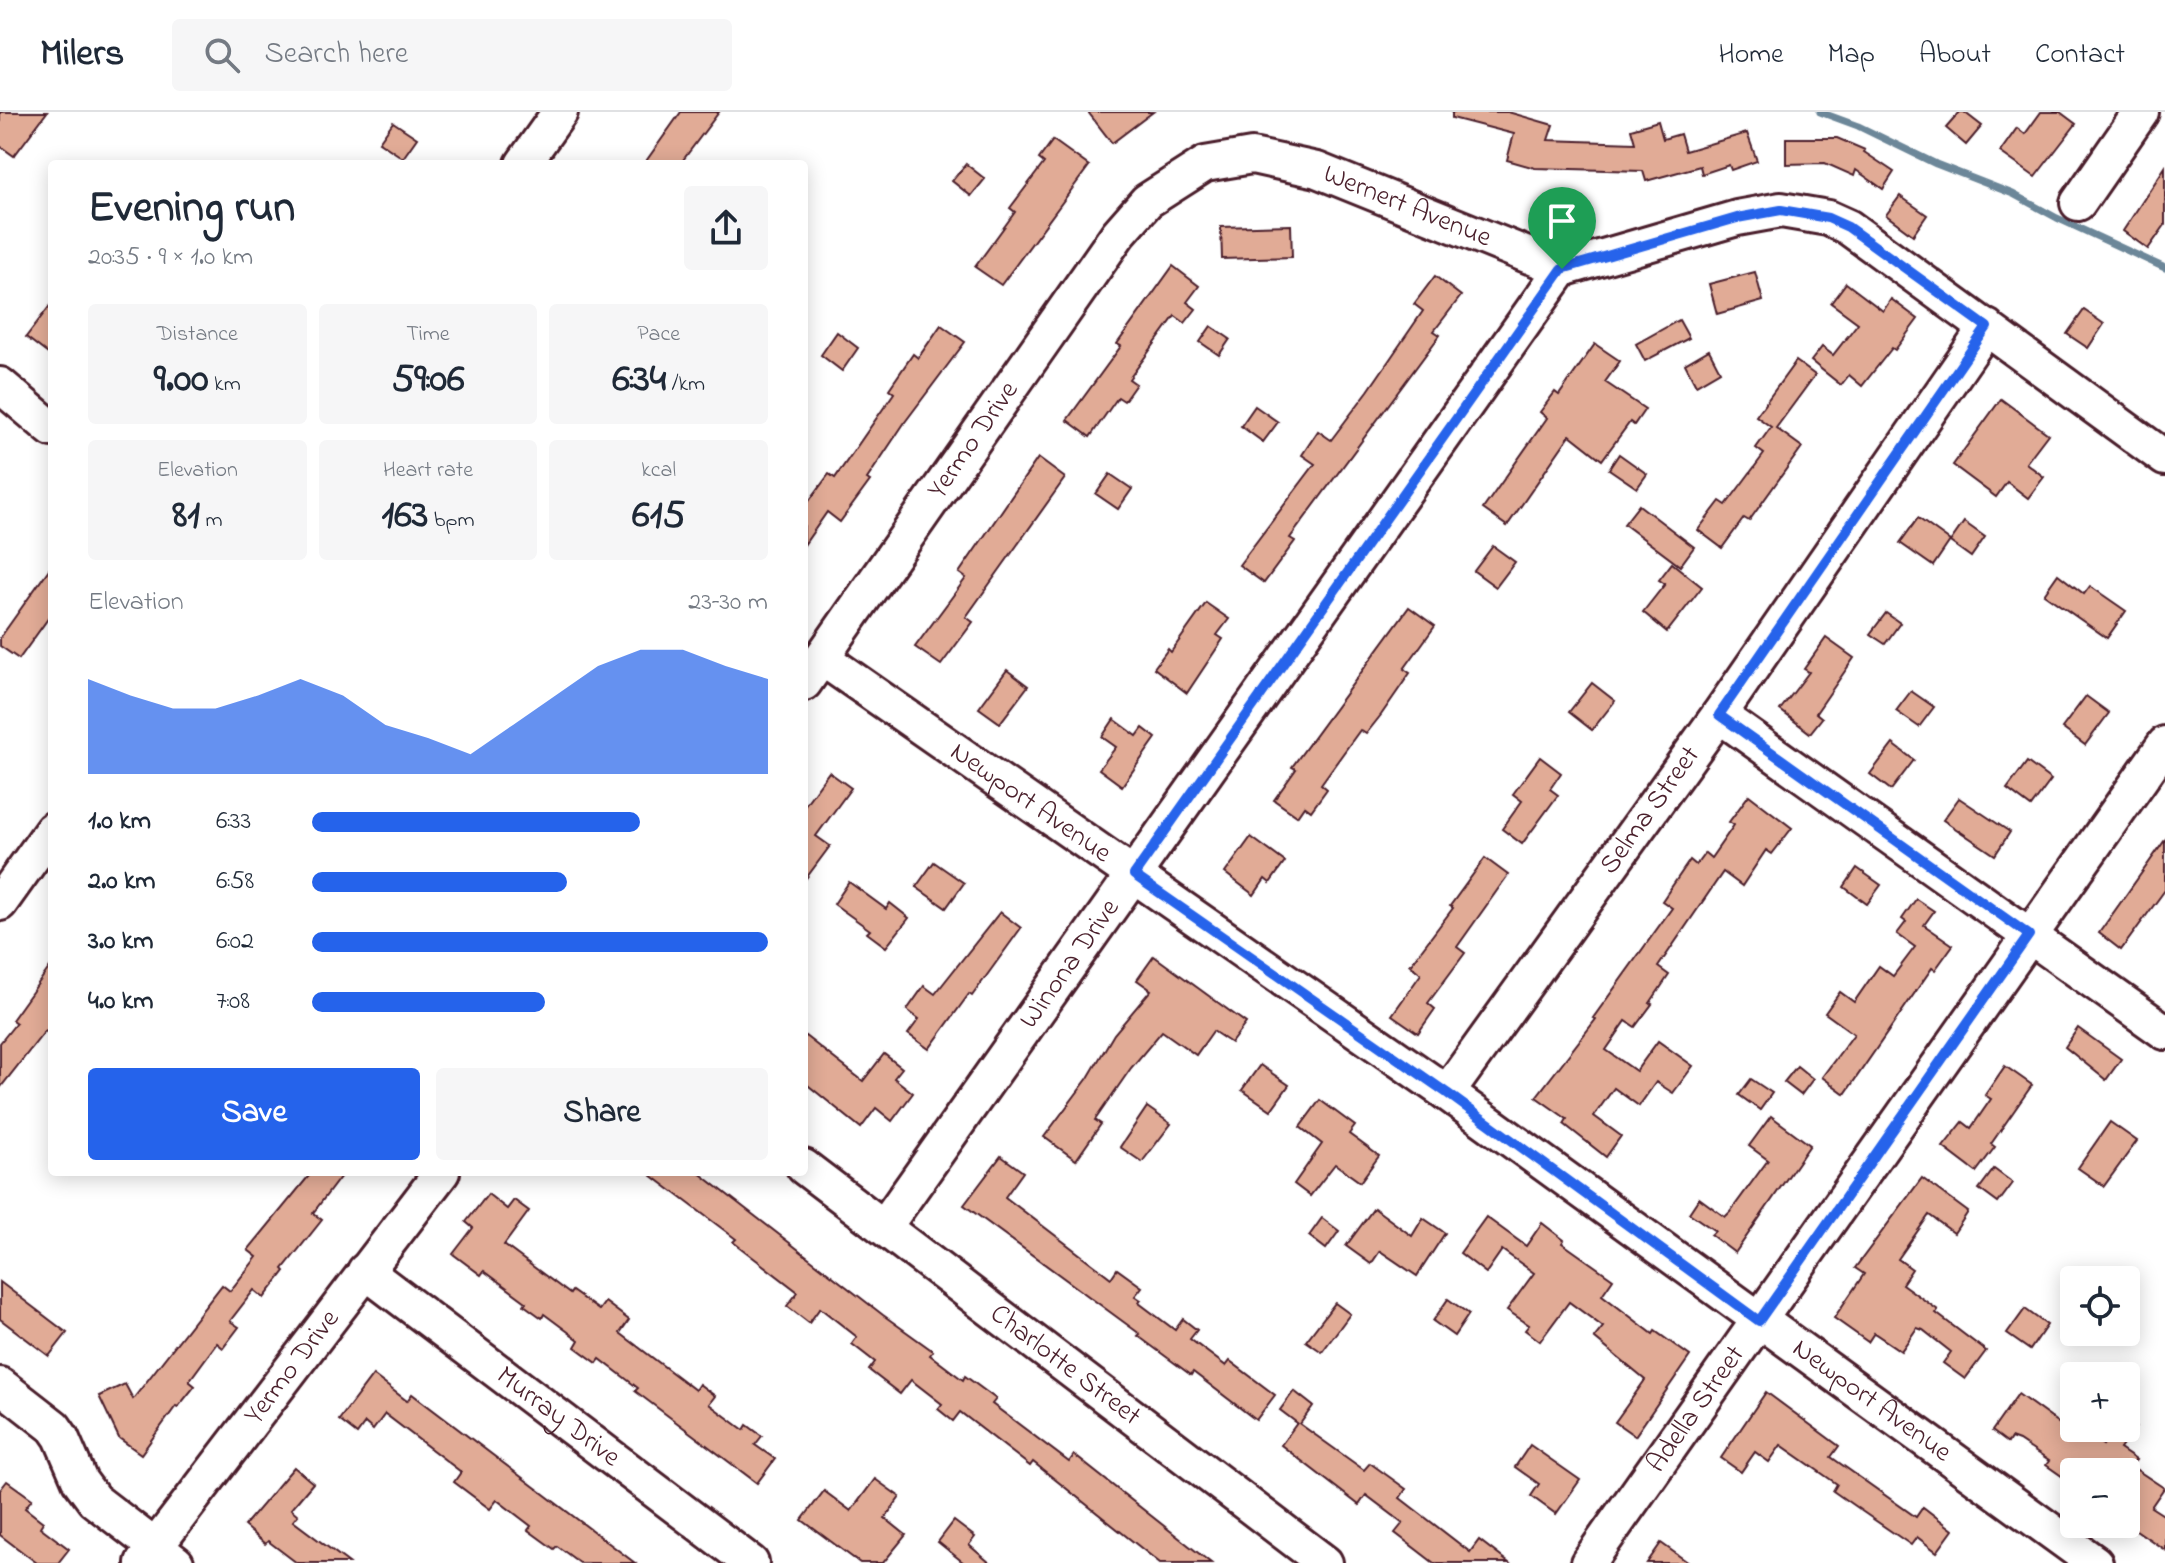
<!DOCTYPE html>
<meta charset="utf-8">
<style>
:root{--surface:#fff;--page:#f6f6f7;--text:#1f2937;--muted:#747a83;--line:#e0e1e3;--accent:#2563eb}
body{margin:0;font-family:"Indie Flower",sans-serif;background:var(--page);color:var(--text);height:100vh;display:flex;flex-direction:column;font-size:30px;white-space:nowrap}
*{box-sizing:border-box;margin:0}
p{font-size:26px;color:var(--muted)}
.icon{flex:none;width:44px;height:44px;fill:none;stroke:currentColor;stroke-width:2;stroke-linecap:round;stroke-linejoin:round}
.map{position:relative;flex:1;overflow:hidden}
.sheet{position:absolute;left:48px;top:48px;width:760px;height:1016px;display:flex;flex-direction:column;background:var(--surface);border-radius:8px;box-shadow:0 4px 20px #0003}
.sheet>*{flex:none}
.tools{position:absolute;left:2060px;top:1154px;display:grid;gap:16px}
.tools a{display:grid;place-items:center;width:80px;height:80px;border-radius:8px;background:var(--surface);box-shadow:0 4px 20px #0003;font-size:40px}
.pin{position:absolute;display:grid;place-items:center;width:68px;height:68px;color:#fff;margin:-82px -34px;border-radius:50% 50% 50% 0;rotate:-45deg;box-shadow:0 0 8px #0007}
.pin .icon{rotate:45deg}
.round{display:grid;place-items:center;flex:none;width:84px;height:84px;border-radius:8px;background:var(--page)}
.overview{display:flex;align-items:center;justify-content:space-between;height:136px;padding:0 40px}
h1{font-size:44px;font-weight:800;line-height:60px}
.figures{display:grid;grid-template-columns:repeat(3,1fr);gap:12px;height:136px;padding:8px 40px}
.figures div{display:grid;align-content:center;border-radius:8px;background:var(--page);text-align:center}
.figures b{font-size:40px;font-weight:800}
.figures small{font-size:22px;font-weight:400}
.figures p{font-size:22px}
.chart{height:224px;padding:16px 40px}
.chart p{display:flex;justify-content:space-between}
.chart svg{width:100%;height:144px;margin-top:8px;fill:var(--accent);opacity:.7}
.primary-button{display:flex;gap:16px;margin-top:auto;padding:16px 40px}
.primary-button a{flex:1;height:92px;border-radius:8px;background:var(--accent);color:#fff;font-size:32px;font-weight:800;line-height:92px;text-align:center}
.primary-button a+a{background:var(--page);color:var(--text)}
ul{padding:0 40px;list-style:none;font-size:26px}
li{display:grid;grid-template-columns:128px 96px 1fr;align-items:center;height:60px}
li i{height:20px;border-radius:10px;background:var(--accent)}
header{display:flex;align-items:center;gap:48px;box-sizing:border-box;height:112px;padding:0 40px;background:var(--surface);border-bottom:2px solid var(--line)}
header strong{font-size:38px}
nav{display:flex;gap:44px;margin-inline-start:auto;font-size:28px}
.search{width:560px;height:72px;background:var(--page);display:flex;align-items:center;gap:20px;box-sizing:border-box;padding:0 28px;border-radius:8px;color:var(--muted);font-size:30px}
.map>svg:first-child{display:block}
.lines{fill:none;stroke-linecap:round;stroke-linejoin:round}
.stream{stroke:#6c8799;stroke-width:7}
.building{fill:#e1ab96;stroke:#4a1f2b;stroke-width:2}
.minor-casing{stroke:#4a1f2b;stroke-width:40}
.minor{stroke:#fff;stroke-width:34}
.route-casing{stroke:#fff;stroke-width:16}
.route{stroke:#2563eb;stroke-width:10}
.labels{text-anchor:middle;dominant-baseline:central;stroke-width:7;stroke-linejoin:round;paint-order:stroke}
.street-label{font-size:28px;fill:#4a1f2b;stroke:#fff}
</style>
<header>
<strong>Milers</strong>
<div class="search"><svg class="icon" aria-label="search" viewBox="0 0 24 24"><circle cx="10" cy="10" r="6"/><path d="M15 15l6 6"/></svg>Search here</div>
<nav><a>Home</a><a>Map</a><a>About</a><a>Contact</a></nav>
</header>
<div class="map">
<svg width="2165" height="1451" viewBox="0 0 2165 1451">
<rect width="100%" height="100%" fill="#fff"/>
<filter id="ink" filterUnits="userSpaceOnUse"><feTurbulence type="fractalNoise" baseFrequency=".0125" numOctaves="2"/><feDisplacementMap in="SourceGraphic" scale="16" xChannelSelector="R" yChannelSelector="G"/><feConvolveMatrix kernelMatrix="1 2 1 2 8 2 1 2 1" color-interpolation-filters="sRGB"/></filter>
<g filter="url(#ink)">
<g class="lines">
<polyline class="stream" points="1820,0 1858,14 1936,52 2013,82 2057,106 2165,156"/>
</g>
<g class="building">
<polygon points="0,0 47,0 14,44 0,34"/>
<polygon points="681,0 719,0 680,52 644,52"/>
<polygon points="1088,0 1153,0 1112,31"/>
<polygon points="1452,0 1508,0 1553,13 1548,28 1635,31 1631,17 1658,9 1663,27 1680,22 1685,39 1747,21 1757,49 1731,58 1729,53 1702,62 1700,54 1646,69 1643,59 1535,56 1507,48 1514,22 1452,6"/>
<polygon points="1960,0 1964,0 1982,14 1966,33 1946,16"/>
<polygon points="2041,0 2060,0 2076,12 2035,65 2000,40 2017,16 2025,22"/>
<polygon points="393,10 417,26 403,46 379,30"/>
<polygon points="1786,26 1837,26 1865,38 1864,40 1894,60 1883,77 1856,58 1854,64 1825,51 1786,52"/>
<polygon points="1053,28 1089,54 1001,173 975,155 1015,100 1010,96 1044,51 1039,47"/>
<polygon points="966,52 985,67 971,84 952,69"/>
<polygon points="2165,55 2165,113 2148,137 2123,119"/>
<polygon points="1900,84 1927,103 1913,123 1886,103"/>
<polygon points="1291,113 1292,145 1222,147 1221,115"/>
<polygon points="1173,154 1199,174 1187,190 1196,197 1185,211 1175,204 1129,267 1136,272 1124,289 1118,285 1090,325 1067,308 1121,234 1117,232"/>
<polygon points="1755,160 1763,189 1717,202 1709,172"/>
<polygon points="1435,164 1461,184 1434,219 1440,223 1290,426 1295,429 1264,471 1239,453 1315,352 1302,343 1318,319 1331,328 1368,279 1423,199 1414,192"/>
<polygon points="1846,171 1883,199 1891,187 1918,207 1895,238 1892,236 1862,274 1849,263 1841,273 1811,249 1822,235 1833,243 1858,211 1831,191"/>
<polygon points="52,191 52,245 26,225"/>
<polygon points="2084,198 2104,212 2088,236 2067,222"/>
<polygon points="1679,208 1689,226 1645,249 1636,232"/>
<polygon points="941,213 965,230 905,310 867,367 870,369 840,410 827,400 804,433 804,396 829,362 835,366 894,281 889,277 913,242 918,246"/>
<polygon points="1211,214 1230,227 1219,243 1200,230"/>
<polygon points="837,220 858,236 842,259 821,243"/>
<polygon points="1595,232 1620,249 1605,270 1645,297 1634,313 1630,310 1602,348 1570,323 1507,414 1483,397 1547,306 1540,300 1555,280 1559,283"/>
<polygon points="1709,238 1720,259 1696,273 1685,252"/>
<polygon points="1796,249 1815,263 1776,316 1802,335 1749,409 1744,406 1722,436 1698,418 1720,389 1726,393 1764,342 1756,336 1771,315 1756,304"/>
<polygon points="2001,287 2048,322 2026,351 2044,365 2028,386 2007,370 1996,385 1953,353"/>
<polygon points="1255,294 1278,310 1263,330 1241,314"/>
<polygon points="1619,342 1647,362 1637,376 1609,357"/>
<polygon points="1038,346 1065,366 966,505 973,510 941,553 915,535 966,466 959,461"/>
<polygon points="1110,362 1132,377 1118,397 1096,382"/>
<polygon points="1639,393 1694,435 1680,454 1624,412"/>
<polygon points="1918,406 1950,429 1933,454 1900,431"/>
<polygon points="1964,410 1985,425 1971,445 1950,430"/>
<polygon points="1493,434 1515,450 1496,475 1474,459"/>
<polygon points="1672,451 1702,475 1667,520 1643,500 1665,472 1659,468"/>
<polygon points="52,453 52,501 19,547 0,534 0,526"/>
<polygon points="2058,462 2084,482 2090,474 2126,499 2107,526 2044,482"/>
<polygon points="1206,491 1229,507 1217,523 1223,527 1187,581 1154,556 1168,537 1171,540"/>
<polygon points="1409,495 1435,514 1404,557 1410,561 1381,603 1366,622 1360,618 1321,672 1327,677 1311,699 1304,694 1297,704 1274,688 1296,657 1292,655"/>
<polygon points="1886,501 1900,511 1885,532 1870,522"/>
<polygon points="1826,526 1854,546 1816,601 1822,606 1810,621 1780,598 1809,560 1804,557"/>
<polygon points="1007,558 1028,574 1000,611 979,596"/>
<polygon points="1592,571 1615,589 1592,618 1569,600"/>
<polygon points="1911,579 1934,595 1919,615 1896,599"/>
<polygon points="2086,584 2109,601 2085,633 2062,616"/>
<polygon points="1114,607 1137,624 1143,616 1156,626 1122,674 1099,657 1116,635 1102,625"/>
<polygon points="1893,632 1914,648 1891,678 1870,662"/>
<polygon points="1540,645 1561,661 1550,677 1558,683 1522,732 1502,717 1522,689 1513,682"/>
<polygon points="2027,650 2051,668 2031,695 2007,677"/>
<polygon points="829,660 851,676 816,724 830,734 804,769 804,694"/>
<polygon points="1749,683 1792,716 1772,742 1766,738 1742,774 1723,760 1658,855 1669,863 1650,891 1652,892 1635,915 1626,909 1606,938 1636,959 1658,929 1693,954 1673,981 1656,970 1639,994 1614,976 1594,1004 1621,1024 1606,1045 1564,1012 1567,1007 1536,985 1596,907 1593,906 1672,796 1662,789 1690,748 1696,753 1705,741 1711,746 1734,713 1729,710"/>
<polygon points="1959,686 2010,720 1995,743 1943,708"/>
<polygon points="1251,725 1285,750 1270,771 1265,767 1254,783 1225,761"/>
<polygon points="2165,728 2165,778 2121,838 2099,821"/>
<polygon points="1485,746 1508,763 1457,835 1465,841 1428,891 1435,897 1418,921 1392,903 1421,862 1410,853 1453,796 1450,794"/>
<polygon points="934,750 964,771 946,796 916,775"/>
<polygon points="1857,756 1881,773 1867,792 1844,775"/>
<polygon points="849,770 886,797 890,791 909,806 886,835 867,821 870,818 834,792"/>
<polygon points="1916,787 1934,799 1924,813 1953,833 1935,858 1932,856 1845,982 1822,965 1854,922 1825,901 1840,880 1854,890 1879,854 1893,864 1915,835 1897,822 1906,810 1902,807"/>
<polygon points="1000,800 1021,816 972,884 969,882 929,937 908,922 919,907 907,898 924,874 935,882"/>
<polygon points="1154,844 1246,911 1231,931 1213,919 1196,943 1162,919 1131,956 1095,1008 1101,1012 1076,1048 1044,1025 1088,966 1114,922 1151,878 1137,868"/>
<polygon points="52,852 52,924 45,919 0,976 0,931 16,911 12,908"/>
<polygon points="2078,916 2121,947 2106,968 2065,935"/>
<polygon points="804,923 863,969 884,942 902,956 894,966 913,981 892,1009 876,996 861,1016 804,970"/>
<polygon points="1260,953 1289,973 1271,998 1242,978"/>
<polygon points="1797,954 1813,967 1801,983 1784,970"/>
<polygon points="2005,954 2032,973 1991,1032 1995,1035 1976,1060 1943,1035 1963,1010 1971,1016 1991,987 1985,983"/>
<polygon points="1751,967 1772,981 1760,998 1739,983"/>
<polygon points="1320,988 1355,1014 1349,1022 1379,1044 1360,1070 1335,1052 1310,1084 1294,1072 1322,1032 1300,1015"/>
<polygon points="1147,995 1171,1012 1142,1050 1120,1035"/>
<polygon points="1771,1004 1810,1033 1735,1141 1711,1123 1715,1119 1689,1101 1699,1086 1725,1105 1730,1100 1768,1048 1749,1034"/>
<polygon points="2110,1010 2137,1029 2104,1074 2078,1056"/>
<polygon points="1001,1044 1023,1060 1005,1085 1111,1166 1117,1157 1142,1175 1135,1184 1141,1188 1139,1191 1175,1218 1183,1207 1197,1218 1190,1227 1226,1254 1230,1249 1275,1283 1256,1308 1193,1260 1191,1263 1138,1224 1140,1222 964,1093"/>
<polygon points="1994,1057 2013,1071 1998,1091 1979,1077"/>
<polygon points="312,1060 344,1060 313,1101 322,1108 283,1157 285,1159 264,1186 254,1178 230,1209 239,1215 223,1236 217,1231 189,1269 195,1274 178,1295 176,1294 141,1342 119,1326 99,1284 125,1272 133,1287 222,1173 230,1179 257,1145 248,1138"/>
<polygon points="647,1060 698,1060 883,1203 933,1239 930,1243 963,1268 965,1264 996,1287 992,1292 1069,1350 1074,1343 1211,1451 1160,1451 1033,1350 1030,1354 960,1300 953,1309 938,1297 942,1292 911,1268 900,1282 869,1258 875,1250 852,1232 857,1225 820,1196 809,1211 787,1194 798,1180 733,1130 736,1127"/>
<polygon points="1922,1066 1968,1100 1954,1121 1929,1103 1898,1147 1912,1157 1902,1172 1938,1198 1936,1201 1986,1239 1965,1267 1943,1251 1951,1240 1923,1218 1917,1216 1901,1239 1874,1221 1868,1230 1834,1206 1864,1162 1855,1156"/>
<polygon points="488,1082 507,1097 514,1088 529,1099 504,1133 570,1182 572,1179 599,1198 605,1190 629,1208 620,1221 695,1278 699,1272 715,1284 709,1292 744,1318 747,1313 762,1324 755,1333 775,1347 757,1371 635,1279 638,1276 600,1247 597,1251 575,1235 579,1228 544,1202 542,1206 524,1193 526,1190 484,1159 481,1163 453,1142 473,1116 466,1110"/>
<polygon points="1374,1096 1412,1124 1423,1106 1445,1121 1417,1164 1380,1139 1371,1152 1346,1134"/>
<polygon points="1486,1105 1526,1134 1542,1111 1564,1128 1562,1131 1613,1167 1602,1183 1653,1222 1655,1219 1690,1244 1635,1324 1615,1310 1645,1268 1594,1226 1603,1215 1569,1190 1540,1229 1525,1218 1529,1213 1507,1198 1534,1161 1502,1138 1486,1161 1460,1141"/>
<polygon points="1322,1106 1339,1119 1326,1137 1309,1124"/>
<polygon points="0,1170 67,1221 49,1244 0,1207"/>
<polygon points="1448,1187 1469,1202 1454,1224 1433,1209"/>
<polygon points="1335,1191 1350,1202 1322,1240 1306,1229"/>
<polygon points="2025,1197 2047,1213 2030,1238 2007,1222"/>
<polygon points="373,1263 407,1289 412,1282 635,1451 580,1451 557,1434 554,1437 528,1418 531,1414 497,1388 490,1397 454,1370 461,1360 385,1302 373,1318 365,1311 357,1322 339,1308"/>
<polygon points="1294,1279 1313,1294 1300,1312 1364,1358 1370,1351 1406,1377 1400,1386 1470,1440 1479,1428 1509,1451 1434,1451 1395,1421 1403,1411 1366,1383 1359,1393 1281,1333 1297,1311 1280,1298"/>
<polygon points="1766,1280 1839,1334 1831,1345 1916,1405 1923,1395 1953,1418 1937,1440 1917,1425 1911,1433 1863,1400 1833,1379 1837,1372 1781,1333 1769,1350 1755,1340 1741,1360 1721,1346"/>
<polygon points="2018,1282 2068,1318 2072,1311 2074,1316 2079,1316 2103,1333 2115,1316 2135,1316 2120,1337 2136,1348 2131,1354 2164,1376 2151,1395 2165,1404 2165,1438 2126,1411 2126,1360 2071,1360 2066,1367 2046,1353 2049,1349 2019,1329 2011,1326 2008,1331 1992,1319"/>
<polygon points="1530,1333 1580,1368 1556,1402 1531,1384 1539,1372 1515,1355"/>
<polygon points="294,1355 313,1371 291,1397 298,1403 293,1409 349,1451 297,1451 268,1429 265,1432 244,1414"/>
<polygon points="875,1367 900,1385 885,1406 906,1423 883,1451 860,1451 802,1408 824,1379 851,1399"/>
<polygon points="7,1369 32,1387 25,1396 43,1410 40,1415 69,1437 58,1451 37,1451 0,1423 0,1378"/>
<polygon points="954,1409 975,1425 969,1433 990,1451 964,1451 938,1430"/>
<polygon points="1661,1431 1689,1451 1647,1451"/>
</g>
<g class="lines">
<g class="minor-casing">
<g id="minor">
<polyline points="523,52 560,0"/>
<polyline points="2078,91 2141,0"/>
<polyline points="0,273 52,317"/>
<path id="s1" d="M822,546L1447,981L2095,1451"/>
<path id="s2" d="M804,571L1118,122L1147,89L1205,52L1252,44L1317,58L1562,157L1737,106L1781,98L1828,106L1848,115L2165,346"/>
<polyline points="1719,603 2165,920"/>
<polyline points="0,791 52,718"/>
<path id="s3" d="M1447,981L1719,603L1987,215"/>
<path id="s4" d="M804,1055L1325,1451"/>
<path id="s5" d="M884,1115L1562,157"/>
<path id="s6" d="M365,1159L751,1451"/>
<polyline points="0,1273 54,1315 61,1325 80,1369 94,1388 176,1451"/>
<path id="s7" d="M143,1451L442,1060"/>
<path id="s8" d="M1588,1451L2165,632"/>
</g>
</g>
<use href="#minor" class="minor"/>
</g>
</g>
<g class="lines" filter="url(#ink)">
<g class="route-casing">
<polygon id="route" points="1781,98 1828,106 1848,115 1987,215 1719,603 2029,823 1759,1209 1447,981 1134,763 1562,157 1737,106"/>
</g>
<use href="#route" class="route"/>
</g>
<g class="labels">
<g class="street-label">
<text stroke="none"><textPath href="#s2" startOffset="872">Wernert Avenue</textPath></text>
<text stroke="none"><textPath href="#s2" startOffset="296">Yermo Drive</textPath></text>
<text stroke="none"><textPath href="#s1" startOffset="254">Newport Avenue</textPath></text>
<text stroke="none"><textPath href="#s3" startOffset="348">Selma Street</textPath></text>
<text stroke="none"><textPath href="#s5" startOffset="322">Winona Drive</textPath></text>
<text stroke="none"><textPath href="#s4" startOffset="328">Charlotte Street</textPath></text>
<text stroke="none"><textPath href="#s7" startOffset="246">Yermo Drive</textPath></text>
<text stroke="none"><textPath href="#s1" startOffset="1286">Newport Avenue</textPath></text>
<text stroke="none"><textPath href="#s8" startOffset="188">Adella Street</textPath></text>
<text stroke="none"><textPath href="#s6" startOffset="242">Murray Drive</textPath></text>
</g>
</g>
</svg>
<div class="tools">
<a><svg class="icon" aria-label="locate" viewBox="0 0 24 24"><circle cx="12" cy="12" r="6"/><path d="M12 2v4M12 18v4M2 12h4M18 12h4"/></svg></a>
<a>+</a>
<a>−</a>
</div>
<div class="pin" style="left:1562px;top:157px;background:#1e9e55"><svg class="icon" aria-label="arrive" viewBox="0 0 24 24"><path d="M6 21V4h12l-3 4 3 4H6"/></svg></div>
<section class="sheet">
<div class="overview"><div><h1>Evening run</h1><p>20:35 · 9 × 1.0 km</p></div><a class="round"><svg class="icon" aria-label="share" viewBox="0 0 24 24"><path d="M12 15V3M7 8l5-5 5 5M5 13v7h14v-7"/></svg></a></div>
<div class="figures">
<div><p>Distance</p><b>9.00<small> km</small></b></div>
<div><p>Time</p><b>59:06</b></div>
<div><p>Pace</p><b>6:34<small> /km</small></b></div>
</div>
<div class="figures">
<div><p>Elevation</p><b>81<small> m</small></b></div>
<div><p>Heart rate</p><b>163<small> bpm</small></b></div>
<div><p>kcal</p><b>615</b></div>
</div>
<div class="chart"><p><span>Elevation</span>23–30 m</p>
<svg viewBox="0 0 160 44" preserveAspectRatio="none"><path d="M0 44V15L10 20L20 24L30 24L40 20L50 15L60 20L70 29L80 33L90 38L100 29L110 20L120 11L130 6L140 6L150 11L160 15V44z"/></svg>
</div>
<ul>
<li><b>1.0 km</b>6:33<i style="width:72%"></i></li>
<li><b>2.0 km</b>6:58<i style="width:56%"></i></li>
<li><b>3.0 km</b>6:02<i style="width:100%"></i></li>
<li><b>4.0 km</b>7:08<i style="width:51%"></i></li>
</ul>
<div class="primary-button"><a>Save</a><a>Share</a></div>
</section>
</div>
